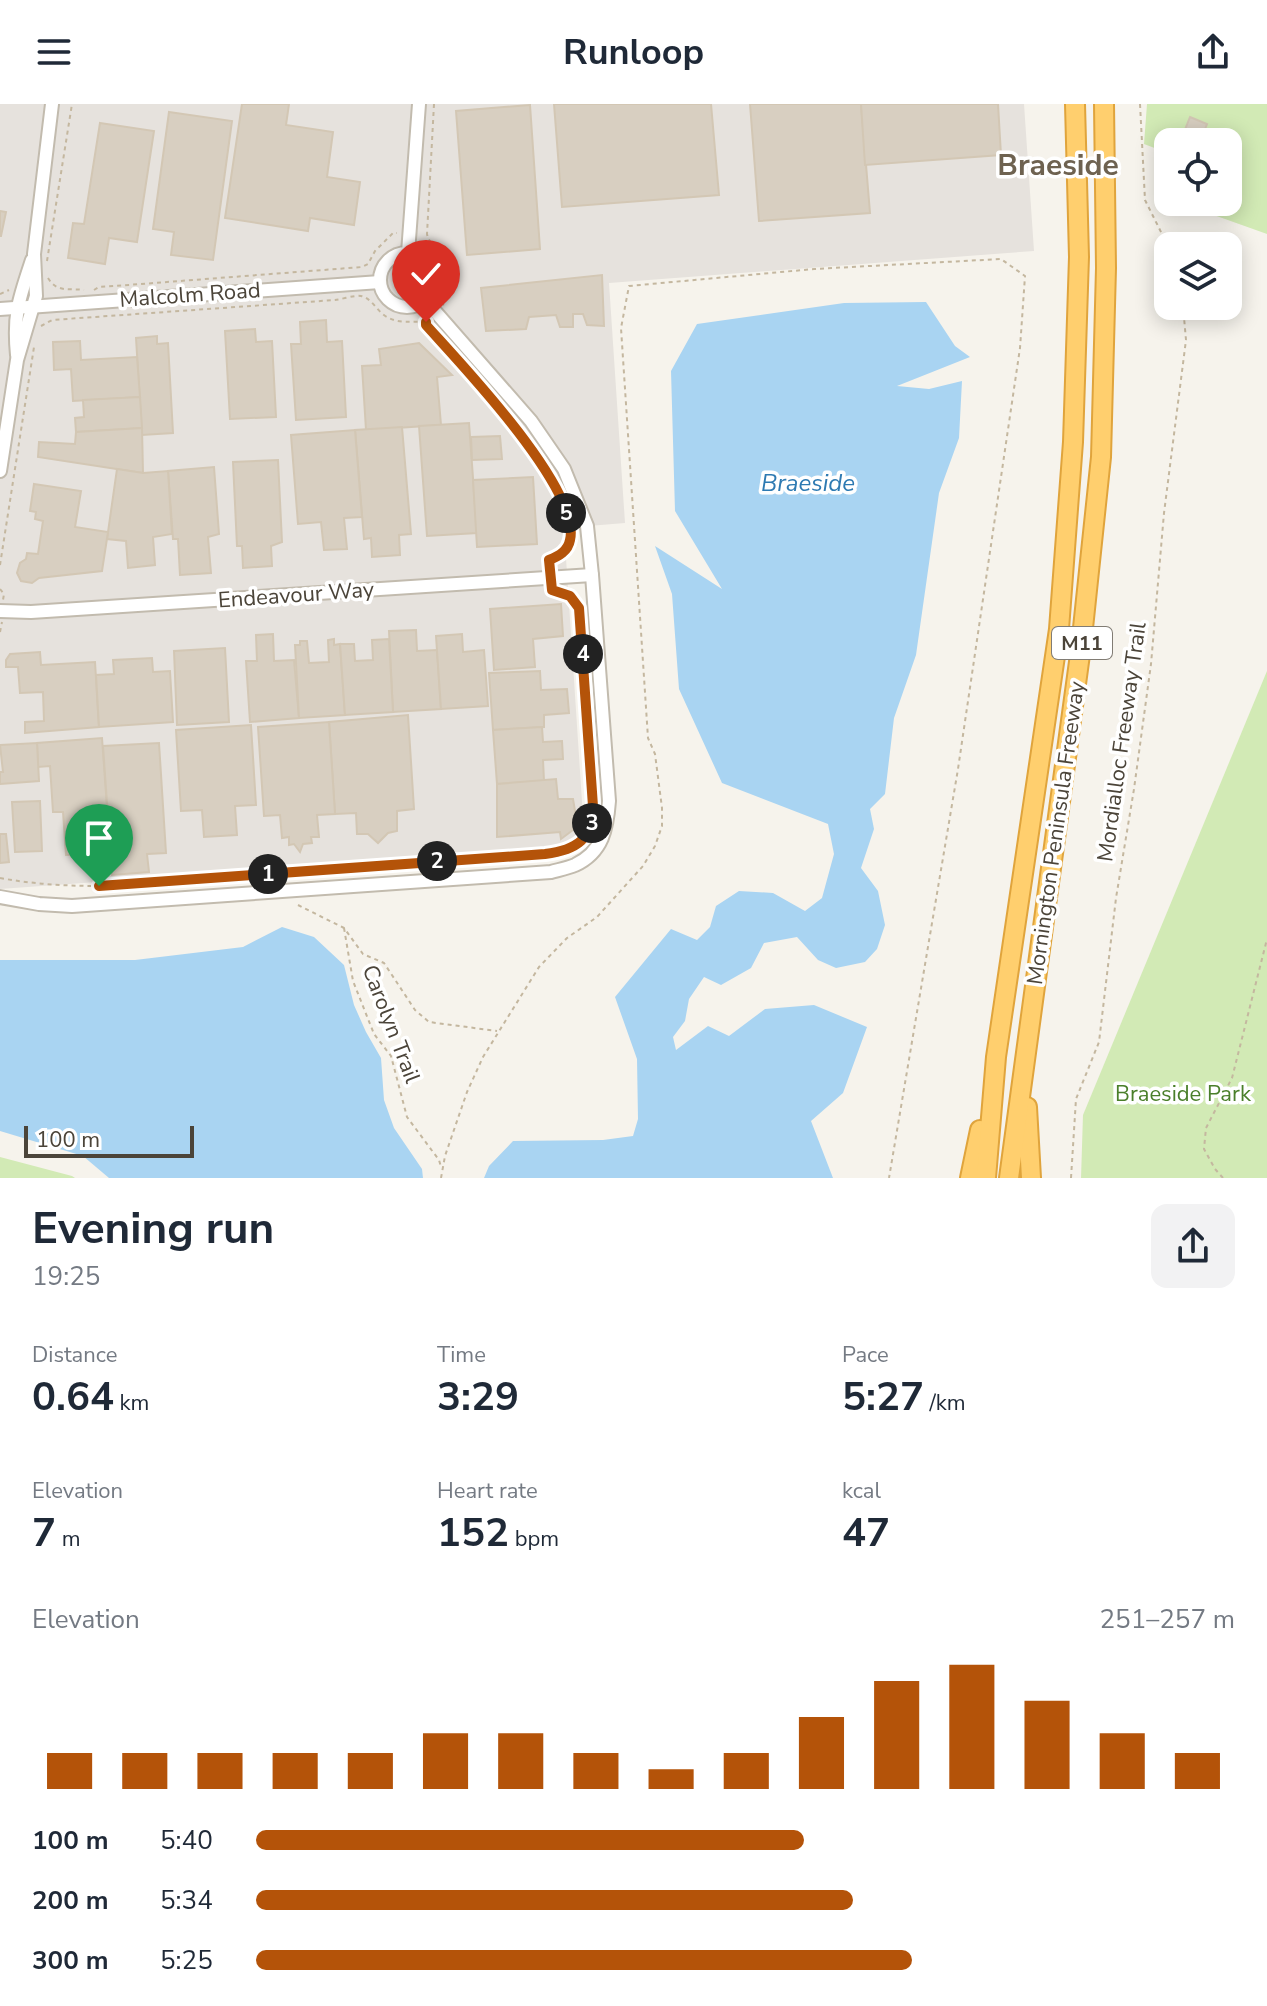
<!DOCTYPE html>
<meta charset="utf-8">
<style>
:root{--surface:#fff;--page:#f2f2f3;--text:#1f2937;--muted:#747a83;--accent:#b45309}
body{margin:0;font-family:"Nunito Sans",sans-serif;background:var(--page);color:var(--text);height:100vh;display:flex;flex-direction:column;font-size:30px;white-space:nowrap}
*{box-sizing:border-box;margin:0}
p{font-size:26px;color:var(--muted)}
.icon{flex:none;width:44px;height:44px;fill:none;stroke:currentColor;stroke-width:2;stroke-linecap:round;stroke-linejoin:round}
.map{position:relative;height:1074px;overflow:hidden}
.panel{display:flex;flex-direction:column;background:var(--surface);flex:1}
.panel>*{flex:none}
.buttons{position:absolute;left:1154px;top:24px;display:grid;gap:16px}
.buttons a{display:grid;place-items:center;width:88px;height:88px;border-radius:16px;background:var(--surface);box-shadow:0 4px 20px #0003;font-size:40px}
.scale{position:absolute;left:24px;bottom:20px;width:170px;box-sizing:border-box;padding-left:8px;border:4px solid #4b4439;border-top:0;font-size:22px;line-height:28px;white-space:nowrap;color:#4b4439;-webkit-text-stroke:6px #fff;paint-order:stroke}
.pin{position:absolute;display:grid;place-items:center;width:68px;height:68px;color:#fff;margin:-82px -34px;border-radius:50% 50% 50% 0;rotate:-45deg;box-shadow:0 0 8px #0007}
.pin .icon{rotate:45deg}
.km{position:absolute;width:40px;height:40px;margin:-20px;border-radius:50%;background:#222;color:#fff;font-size:22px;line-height:40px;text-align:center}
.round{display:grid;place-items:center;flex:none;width:84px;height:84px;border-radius:16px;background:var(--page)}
.headline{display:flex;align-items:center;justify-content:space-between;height:136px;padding:0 32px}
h1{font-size:44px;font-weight:700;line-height:60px}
.metrics{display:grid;grid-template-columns:repeat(3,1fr);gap:12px;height:136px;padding:8px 32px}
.metrics div{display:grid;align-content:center}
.metrics b{font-size:40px;font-weight:700}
.metrics small{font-size:22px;font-weight:400}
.metrics p{font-size:22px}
.chart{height:224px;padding:16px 32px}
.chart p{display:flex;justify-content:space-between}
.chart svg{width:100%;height:144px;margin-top:8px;stroke:var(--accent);stroke-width:6}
ul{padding:0 32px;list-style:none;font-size:26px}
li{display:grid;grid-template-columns:128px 96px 1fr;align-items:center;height:60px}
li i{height:20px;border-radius:10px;background:var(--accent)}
header{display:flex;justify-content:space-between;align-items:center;height:104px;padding:0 32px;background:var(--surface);font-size:36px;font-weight:700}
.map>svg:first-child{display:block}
.industrial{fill:#e6e2dd}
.green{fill:#d2eab5}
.water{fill:#a9d4f2}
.building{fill:#d8cfc1;stroke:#d3c7b4;stroke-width:2}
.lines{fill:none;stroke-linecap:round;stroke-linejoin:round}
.minor-casing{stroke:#c2bbae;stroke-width:16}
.highway-casing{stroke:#e0a43c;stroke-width:22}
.path{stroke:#c4b79f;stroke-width:2;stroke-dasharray:4 4;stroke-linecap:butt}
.minor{stroke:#fff;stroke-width:12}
.highway{stroke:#ffcf6e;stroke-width:18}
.route-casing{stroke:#fff;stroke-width:16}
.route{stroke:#b45309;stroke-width:10}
.labels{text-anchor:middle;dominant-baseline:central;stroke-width:7;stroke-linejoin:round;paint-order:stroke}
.shield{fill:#fff;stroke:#817c74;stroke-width:2}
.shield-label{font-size:20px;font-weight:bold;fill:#4b4439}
.street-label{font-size:22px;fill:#4b4439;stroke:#fff}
.park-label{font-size:22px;fill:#4a7f2a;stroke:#fff}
.water-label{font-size:24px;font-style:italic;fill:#2e7ab2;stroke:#fff}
.district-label{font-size:30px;font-weight:bold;fill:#6e6250;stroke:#fff}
</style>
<header><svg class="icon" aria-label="menu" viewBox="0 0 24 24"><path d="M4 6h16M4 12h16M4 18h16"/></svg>Runloop<svg class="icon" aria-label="share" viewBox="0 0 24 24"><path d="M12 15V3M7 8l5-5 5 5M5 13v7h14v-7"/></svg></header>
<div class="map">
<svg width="1267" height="1074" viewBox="0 0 1267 1074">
<rect width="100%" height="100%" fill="#f6f3ec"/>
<polygon class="industrial" points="0,0 1024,0 1034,147 609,179 625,419 564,424 585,743 0,785"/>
<g class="green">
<polygon points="1147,0 1267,0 1267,130 1197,105 1193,98 1228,98 1228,38 1168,38 1168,53 1165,48 1144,40"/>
<polygon points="1267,567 1267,1074 1081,1074 1083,1011"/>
<polygon points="0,1053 72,1072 75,1074 0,1074"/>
</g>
<g class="water">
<polygon points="926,198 955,242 970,253 897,282 929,285 962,277 959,334 939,389 916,551 894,614 885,690 870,705 874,725 861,764 878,787 885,821 877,845 865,858 836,864 818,856 797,833 764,839 751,864 721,881 704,873 689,895 685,917 673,933 676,946 708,922 729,932 765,905 814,901 867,923 843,989 811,1017 833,1074 484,1074 489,1062 513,1037 603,1036 633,1032 638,1015 637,955 615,893 671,825 697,836 710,823 716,802 739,787 773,789 805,807 822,794 834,750 828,720 722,679 679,585 672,490 655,442 722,485 675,407 671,267 697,220 844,199"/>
<polygon points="282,823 314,833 344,861 354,901 366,928 381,954 384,996 394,1024 422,1065 423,1074 109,1074 83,1052 0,1027 0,856 135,856 243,843"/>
</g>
<g class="building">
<polygon points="242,0 289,0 286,21 333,28 327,73 360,78 354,121 310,114 308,127 225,114"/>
<polygon points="554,0 711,0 719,91 562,103"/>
<polygon points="750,0 861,0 870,109 759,117"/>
<polygon points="861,0 998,0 1001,51 865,61"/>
<polygon points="530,1 540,145 467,151 456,7"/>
<polygon points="169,8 232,17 213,156 171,151 174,128 153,125"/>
<polygon points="1190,13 1207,20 1200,38 1170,38 1173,30 1182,33"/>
<polygon points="100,19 154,27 137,138 109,134 105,160 68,154 73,119 84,120"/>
<polygon points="0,107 6,108 1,132 0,132"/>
<polygon points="602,171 604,222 587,221 583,210 573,210 573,223 560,223 556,211 529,213 526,225 486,227 481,184"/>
<polygon points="326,216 327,238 342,237 346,313 296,316 291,240 301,240 300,218"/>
<polygon points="255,225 256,238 272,237 276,313 230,315 225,227"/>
<polygon points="157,232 157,240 168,239 173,329 142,331 136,234"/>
<polygon points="80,237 81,256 137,253 140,293 73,297 71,265 54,266 53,238"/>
<polygon points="419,239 452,271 437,273 441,321 366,326 362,262 381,261 379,245"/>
<polygon points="140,293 142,324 76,328 75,314 84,313 83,296"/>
<polygon points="469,319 477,429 427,432 419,322"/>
<polygon points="402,323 411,430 399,431 400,451 372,453 371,434 364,435 355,326"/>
<polygon points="142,324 143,369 38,353 39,338 75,340 76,328"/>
<polygon points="355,326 362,413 344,414 347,445 324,446 321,418 298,420 291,331"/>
<polygon points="500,332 502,355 472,356 471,333"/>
<polygon points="278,356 282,438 271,442 272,462 243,464 242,442 237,442 233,358"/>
<polygon points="214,363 219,430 208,433 211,469 180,471 178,435 173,435 168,367"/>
<polygon points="117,365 143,369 168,367 172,430 153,433 155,461 128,464 126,437 107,435"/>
<polygon points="533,373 537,440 477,443 473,376"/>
<polygon points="34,380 81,387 75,423 108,428 102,467 39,474 32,479 21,477 17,469 20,459 26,455 27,449 38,450 43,417 35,415 36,408 30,407"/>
<polygon points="561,500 563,532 533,535 535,563 494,566 490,505"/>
<polygon points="416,526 417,547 437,546 441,605 393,608 389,527"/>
<polygon points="273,530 274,557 294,556 299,614 250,618 246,557 257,557 256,531"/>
<polygon points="462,530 463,548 484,546 488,602 441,605 436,532"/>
<polygon points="334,535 334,541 340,540 345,611 299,614 295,541 300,541 300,537 307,537 309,559 329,558 328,536"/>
<polygon points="389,535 393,608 345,611 340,540 354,540 355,557 373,556 372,536"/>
<polygon points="225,544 229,618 177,621 174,547"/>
<polygon points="40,548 41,561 95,558 99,623 25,629 25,618 44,617 43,588 20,589 18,563 6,563 6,556 10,550"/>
<polygon points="152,554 153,568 170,567 173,618 99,623 96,571 114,570 113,556"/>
<polygon points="540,567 541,586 567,585 569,609 544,611 544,623 493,626 489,569"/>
<polygon points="408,611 414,705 397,707 397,727 388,729 378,739 368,730 357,730 356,709 335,710 329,618"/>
<polygon points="329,618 335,710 317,711 319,733 311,733 312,739 303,740 300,748 294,740 289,741 289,733 282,734 280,711 264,712 258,623"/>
<polygon points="251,621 256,701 235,702 237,731 204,733 202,706 181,707 176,626"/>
<polygon points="542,623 543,638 562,637 563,655 543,656 544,677 497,680 493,626"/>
<polygon points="102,634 107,703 84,705 88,750 66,751 63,708 53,708 50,662 38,663 37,639"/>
<polygon points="37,639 39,677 0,680 0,668 3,668 0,641"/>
<polygon points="159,639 166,749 147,750 149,768 112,771 103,642"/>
<polygon points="556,675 558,695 573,695 576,713 573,726 561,735 560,728 497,733 497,680"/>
<polygon points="40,697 42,747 15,748 12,698"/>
<polygon points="0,730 6,730 9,758 0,759"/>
</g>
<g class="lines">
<g class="minor-casing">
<g id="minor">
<circle cx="407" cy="176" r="27"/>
<polyline points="408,149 419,0"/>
<polyline points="0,205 380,178"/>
<path d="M17,251C13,210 19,195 32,156"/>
<polyline points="0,367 17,256 36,192 34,150 52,0"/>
<polyline points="0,507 31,508 592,471"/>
<path d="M0,793L39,800L72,802L551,768C558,766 568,764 575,761C603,748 607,724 609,697L592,471L587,422L564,365L531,317L426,197"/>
</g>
</g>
<g class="highway-casing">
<g id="highway">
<polyline points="1027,1003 1031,1074"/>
<polyline points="970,1074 980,1026"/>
<polyline points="986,1074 996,953 1059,525 1073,338 1079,153 1075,0"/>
<polyline points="1009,1074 1081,543 1101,353 1106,164 1104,0"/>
</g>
</g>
<g class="path">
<path d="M434,0L427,130C429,140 436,143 442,151C451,164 453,189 443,201"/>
<polyline points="1140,0 1145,96 1168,142"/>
<polyline points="47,157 72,0"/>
<path d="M48,174C57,189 69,184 84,186"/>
<polyline points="94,186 99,183 115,182 362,163 368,160 375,147 393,129 397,129"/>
<polyline points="0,190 9,186"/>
<path d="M41,222L52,216L335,196C343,195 354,191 361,192C372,194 377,208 387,213C399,220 412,217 426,218V221C460,260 582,386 570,436C568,447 559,452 549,456L550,462"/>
<polyline points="0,461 34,243"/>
<polyline points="0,485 4,490 3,496"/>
<polyline points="0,528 2,518"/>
<path d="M0,774C33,780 65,782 99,782L545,750L569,745L580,738L591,725L593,715L579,504L570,492L552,486V485"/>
<polyline points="298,801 344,824 363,850 384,859 415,906 429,918 497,927"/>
<polyline points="344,824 353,877 374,930 391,952 407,1013 439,1056 441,1063"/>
<polyline points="441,1074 445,1052 467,988 483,953 539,863 567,834 597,813 643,762 655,742 662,722 662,704 655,650 648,634 621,224 629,182 814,165 1001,155 1025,172 1020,244 958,665 889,1074"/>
<polyline points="1071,1074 1076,995 1099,938 1116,794 1134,685 1151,560 1164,409 1186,236 1183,202"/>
<polyline points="1223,1074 1215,1065 1204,1045 1206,1024 1232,974 1267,835"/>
</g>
<use href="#minor" class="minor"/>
<use href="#highway" class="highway"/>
</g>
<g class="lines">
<g class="route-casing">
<path id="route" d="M99,782L545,750C577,746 593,735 593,702L579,504L570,492L552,486L549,456C559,452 568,447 570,436C582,386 460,259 426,221V218"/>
</g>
<use href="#route" class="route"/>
</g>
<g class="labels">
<rect class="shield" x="1052" y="523" width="60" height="32" rx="6"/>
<g class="shield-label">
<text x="1082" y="539">M11</text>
</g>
<g class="street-label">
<text transform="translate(190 191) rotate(-4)">Malcolm Road</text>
<text transform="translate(296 491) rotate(-4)">Endeavour Way</text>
<text transform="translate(1122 638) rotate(-82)">Mordialloc Freeway Trail</text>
<text transform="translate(1056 729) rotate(-82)">Mornington Peninsula Freeway</text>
<text transform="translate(391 920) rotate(69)">Carolyn Trail</text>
</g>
<g class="park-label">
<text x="1183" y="990">Braeside Park</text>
</g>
<g class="water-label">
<text x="808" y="379">Braeside</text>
</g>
<g class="district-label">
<text x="1058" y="61">Braeside</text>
</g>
</g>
</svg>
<div class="buttons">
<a><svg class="icon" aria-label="locate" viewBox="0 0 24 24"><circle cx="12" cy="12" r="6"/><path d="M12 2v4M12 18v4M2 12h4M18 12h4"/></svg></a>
<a><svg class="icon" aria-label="layers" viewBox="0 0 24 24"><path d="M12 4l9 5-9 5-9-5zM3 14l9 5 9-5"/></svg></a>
</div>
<div class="scale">100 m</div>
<div class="pin" style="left:99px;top:782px;background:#1e9e55"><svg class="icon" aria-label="arrive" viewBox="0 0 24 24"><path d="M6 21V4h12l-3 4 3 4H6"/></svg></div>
<div class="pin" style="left:426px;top:218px;background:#d93025"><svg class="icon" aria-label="check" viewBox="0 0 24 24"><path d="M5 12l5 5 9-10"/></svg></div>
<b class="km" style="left:268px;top:770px">1</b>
<b class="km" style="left:437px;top:757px">2</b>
<b class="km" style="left:592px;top:719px">3</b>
<b class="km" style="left:583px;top:550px">4</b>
<b class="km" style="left:566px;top:409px">5</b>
</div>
<section class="panel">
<div class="headline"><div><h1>Evening run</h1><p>19:25</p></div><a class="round"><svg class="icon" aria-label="share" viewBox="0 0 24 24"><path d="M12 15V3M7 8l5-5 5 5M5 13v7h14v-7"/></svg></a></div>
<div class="metrics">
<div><p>Distance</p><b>0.64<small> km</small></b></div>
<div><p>Time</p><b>3:29</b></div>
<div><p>Pace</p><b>5:27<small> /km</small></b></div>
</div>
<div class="metrics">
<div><p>Elevation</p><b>7<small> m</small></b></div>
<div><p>Heart rate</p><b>152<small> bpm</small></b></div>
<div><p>kcal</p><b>47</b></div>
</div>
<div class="chart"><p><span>Elevation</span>251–257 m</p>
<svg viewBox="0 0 160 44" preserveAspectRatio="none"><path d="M5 44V33M15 44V33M25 44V33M35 44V33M45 44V33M55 44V27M65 44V27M75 44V33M85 44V38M95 44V33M105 44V22M115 44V11M125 44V6M135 44V17M145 44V27M155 44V33"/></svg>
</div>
<ul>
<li><b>100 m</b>5:40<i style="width:56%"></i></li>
<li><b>200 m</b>5:34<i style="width:61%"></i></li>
<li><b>300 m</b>5:25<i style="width:67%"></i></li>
</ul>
</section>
